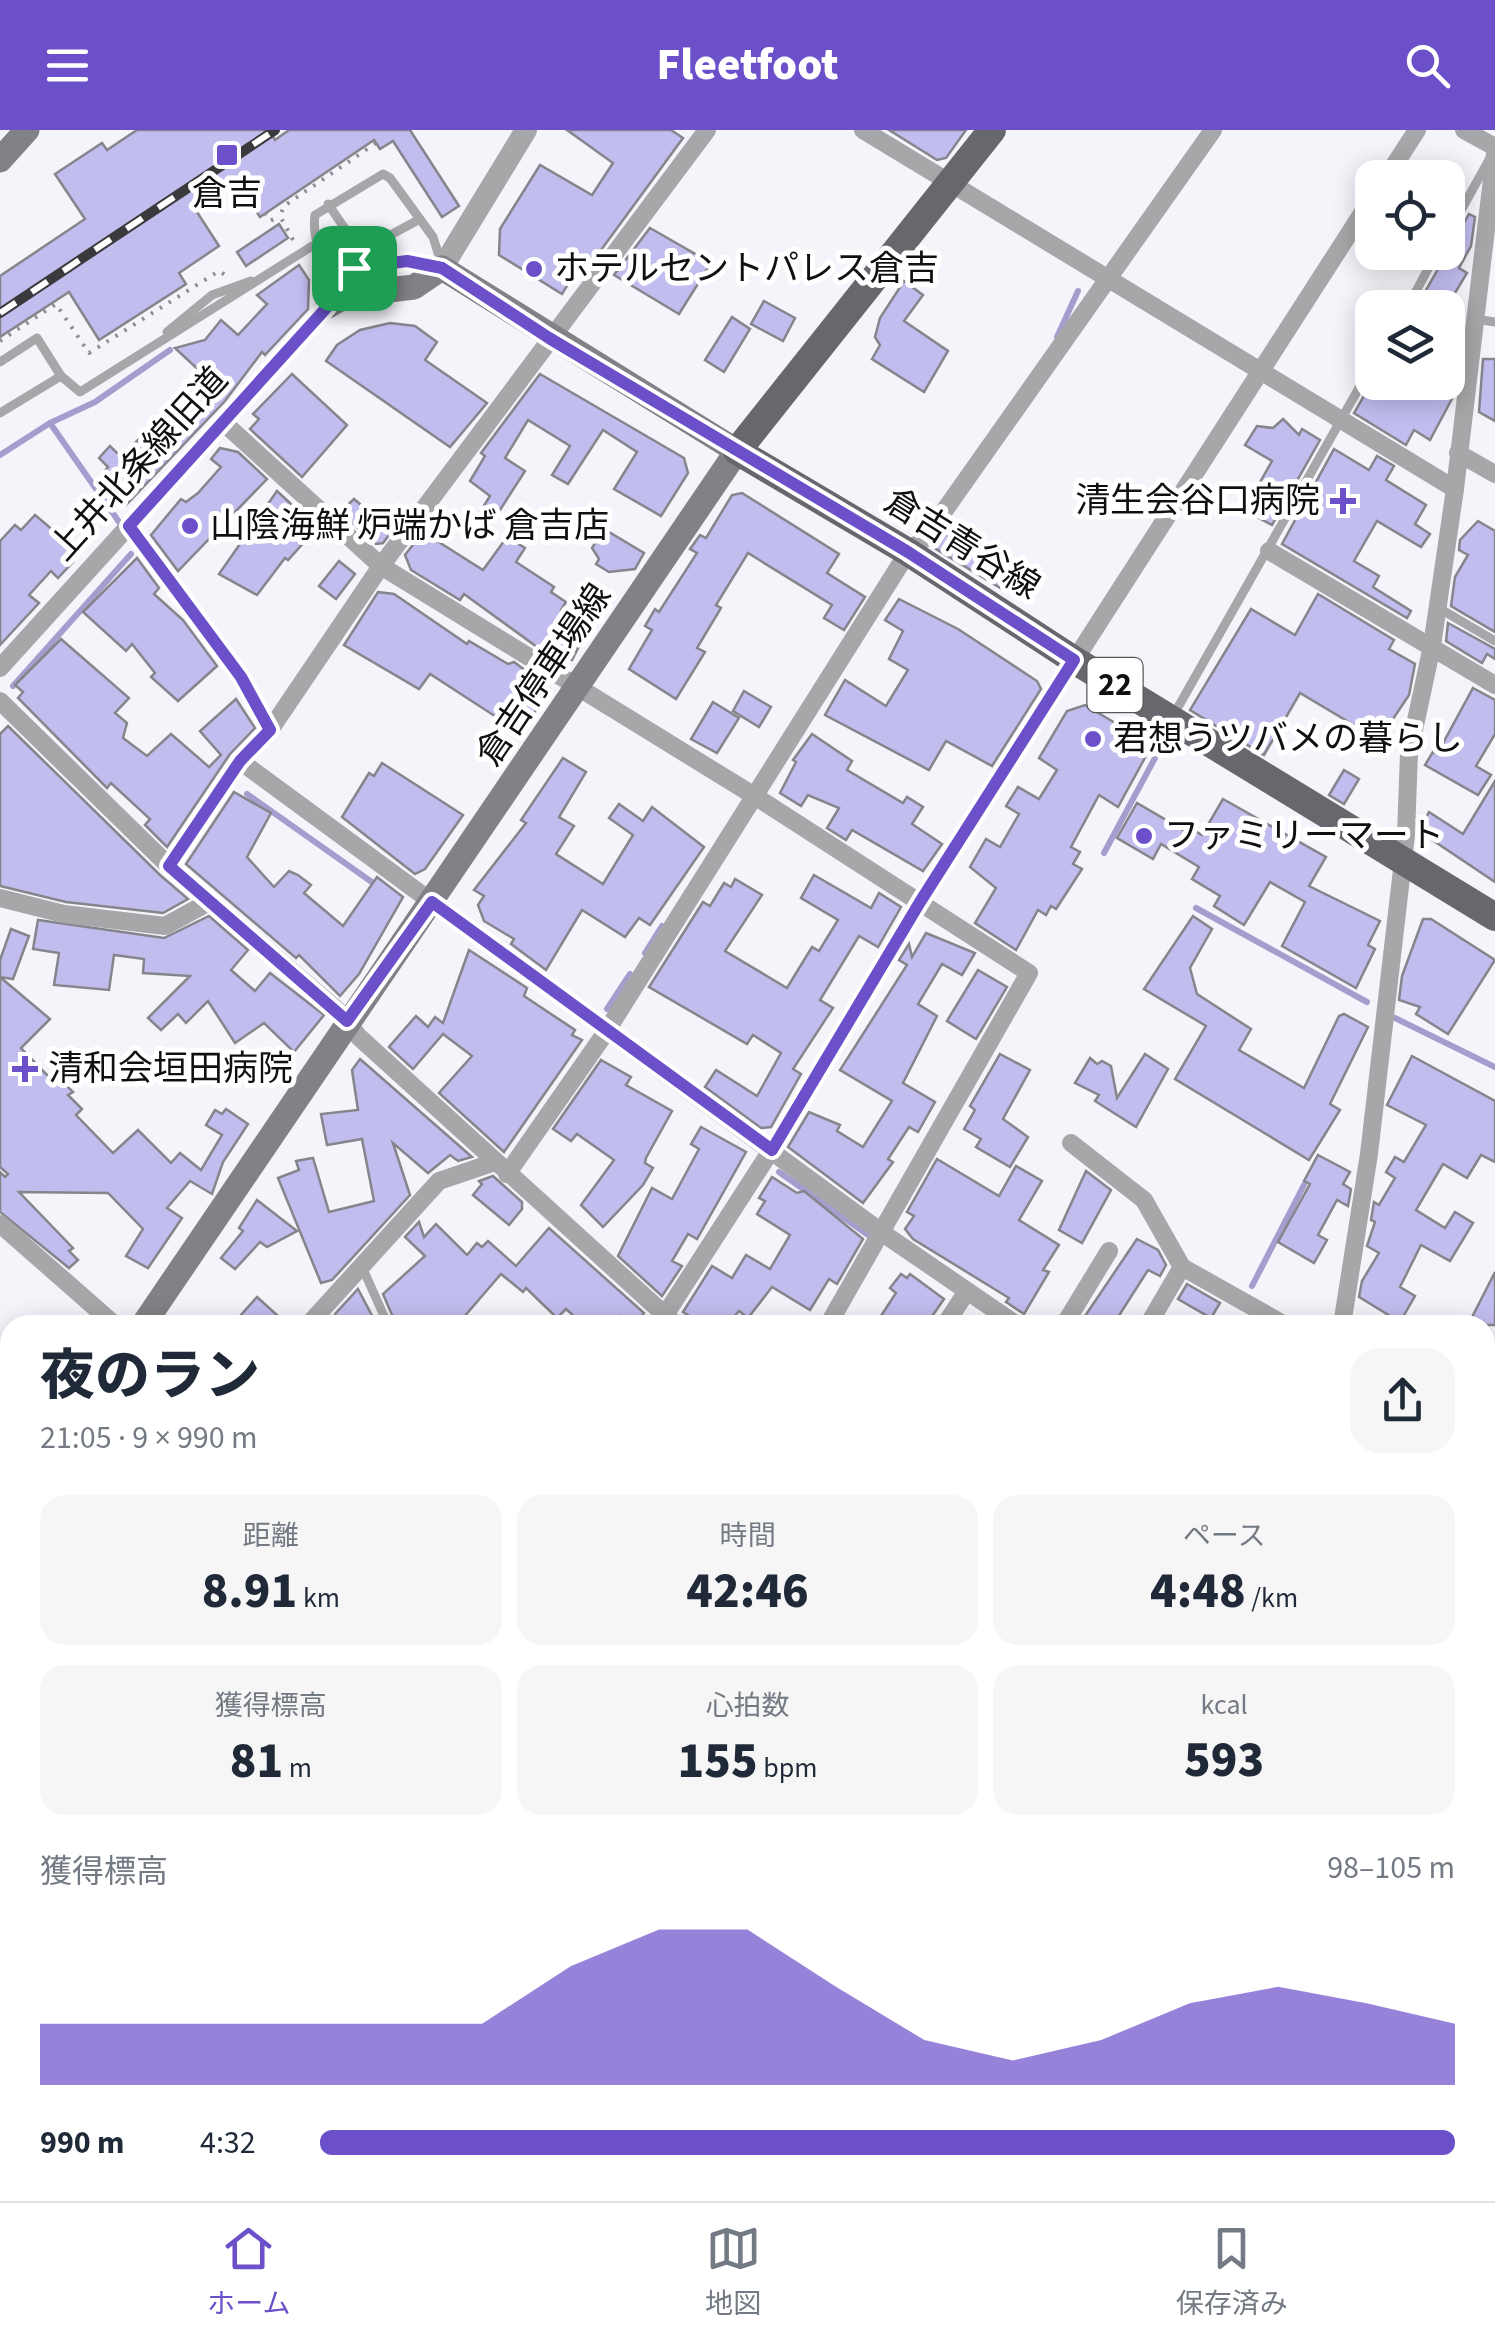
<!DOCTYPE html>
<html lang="ja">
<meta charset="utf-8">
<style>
:root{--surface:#fff;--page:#f6f6f7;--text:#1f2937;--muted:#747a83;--line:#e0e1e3;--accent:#6b50ca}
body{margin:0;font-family:"Source Sans 3","Noto Sans JP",sans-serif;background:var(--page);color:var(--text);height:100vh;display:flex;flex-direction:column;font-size:38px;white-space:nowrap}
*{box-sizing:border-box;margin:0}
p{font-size:32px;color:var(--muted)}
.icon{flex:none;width:55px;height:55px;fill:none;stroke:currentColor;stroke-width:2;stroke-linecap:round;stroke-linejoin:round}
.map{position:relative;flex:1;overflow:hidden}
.details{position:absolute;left:0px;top:1185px;width:1495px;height:888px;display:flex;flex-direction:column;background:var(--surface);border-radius:30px 30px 0 0;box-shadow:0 5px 25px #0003}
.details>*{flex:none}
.tools{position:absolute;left:1355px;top:30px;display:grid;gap:20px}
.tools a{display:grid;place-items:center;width:110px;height:110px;border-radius:20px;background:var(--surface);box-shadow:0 5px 25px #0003;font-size:50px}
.pin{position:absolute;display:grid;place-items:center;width:85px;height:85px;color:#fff;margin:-42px;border-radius:20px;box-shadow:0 5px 15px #0006}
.round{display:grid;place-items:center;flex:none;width:105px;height:105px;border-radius:30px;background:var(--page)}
.head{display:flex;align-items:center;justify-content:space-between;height:170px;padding:0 40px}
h1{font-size:55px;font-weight:800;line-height:75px}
.figures{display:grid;grid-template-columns:repeat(3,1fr);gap:15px;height:170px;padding:10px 40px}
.figures div{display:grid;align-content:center;border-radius:25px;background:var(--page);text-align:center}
.figures b{font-size:50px;font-weight:800}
.figures small{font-size:28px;font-weight:400}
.figures p{font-size:28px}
.chart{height:280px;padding:20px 40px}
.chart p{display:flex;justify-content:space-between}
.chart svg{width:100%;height:180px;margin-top:10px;fill:var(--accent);opacity:.7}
ul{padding:0 40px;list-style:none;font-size:32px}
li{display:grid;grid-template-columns:160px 120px 1fr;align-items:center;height:75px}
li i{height:25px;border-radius:12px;background:var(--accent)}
header{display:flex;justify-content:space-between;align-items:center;height:130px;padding:0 40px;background:var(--accent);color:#fff;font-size:45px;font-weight:800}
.dock{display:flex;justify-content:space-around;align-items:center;height:140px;border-top:2px solid var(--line);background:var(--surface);font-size:28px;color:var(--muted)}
.dock a{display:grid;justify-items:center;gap:5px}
.dock .selected{color:var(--accent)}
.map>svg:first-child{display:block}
.built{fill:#e7e6f3}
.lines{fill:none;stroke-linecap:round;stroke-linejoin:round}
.stream{stroke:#a39ece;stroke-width:6}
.building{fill:#c2bdef;stroke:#85858b;stroke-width:2.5}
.path{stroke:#8e8d92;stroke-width:4;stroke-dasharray:2.5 8;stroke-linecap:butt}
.service{stroke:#a7a7aa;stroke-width:9}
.minor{stroke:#a7a7aa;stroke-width:18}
.tertiary{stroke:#a7a7aa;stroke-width:22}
.secondary{stroke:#828286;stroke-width:25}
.primary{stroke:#68676d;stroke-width:28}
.trunk{stroke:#5c5c62;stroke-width:30}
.rail-casing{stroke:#3a3a3d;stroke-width:10}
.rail{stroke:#fff;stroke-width:6;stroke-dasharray:19;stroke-linecap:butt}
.route-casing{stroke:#fff;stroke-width:20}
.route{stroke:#6b50ca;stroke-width:12}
.poi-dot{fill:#6b50ca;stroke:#fff;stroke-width:4}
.labels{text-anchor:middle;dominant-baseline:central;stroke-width:10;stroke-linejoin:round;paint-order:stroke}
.shield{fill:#fff;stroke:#585859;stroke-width:2.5}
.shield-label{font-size:32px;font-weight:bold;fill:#101012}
.poi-label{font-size:35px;fill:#101012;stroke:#fff;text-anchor:start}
.street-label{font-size:35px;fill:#101012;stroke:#fff}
</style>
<header><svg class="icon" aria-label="menu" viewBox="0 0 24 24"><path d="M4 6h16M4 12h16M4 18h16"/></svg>Fleetfoot<svg class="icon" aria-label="search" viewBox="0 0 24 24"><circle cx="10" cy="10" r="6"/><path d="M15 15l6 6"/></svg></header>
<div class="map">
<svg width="1495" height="2071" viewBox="0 0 1495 2071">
<rect width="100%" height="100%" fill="#f5f4fb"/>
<polygon class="built" points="684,2062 1279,2063 1273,2071 678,2071"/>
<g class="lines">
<g class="stream">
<polyline points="1057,207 1078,161"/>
<polyline points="50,293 119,392"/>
<polyline points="0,325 50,293 95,272 170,220"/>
<polyline points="13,556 131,424"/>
<polyline points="247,664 376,755"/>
<polyline points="1104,723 1155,628"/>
<polyline points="1196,778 1367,872"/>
<polyline points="645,823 662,796"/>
<polyline points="607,879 630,844"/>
<polyline points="1395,888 1495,937"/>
<polyline points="779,1042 871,1107"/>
<polyline points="1252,1156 1304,1055"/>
<polyline points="1228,1195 1229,1193"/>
</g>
</g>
<g class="building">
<polygon points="137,0 269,0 275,10 289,0 410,0 459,76 442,87 393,11 380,19 374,10 260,87 237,51 195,79 219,116 179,143 186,154 99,210 69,162 0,207 0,146 85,89 55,44 102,13 107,20"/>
<polygon points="567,0 671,0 683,8 593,131 585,126 562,164 499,125 500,99 540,35 592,65 613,33"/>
<polygon points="889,0 966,0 946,28 937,30"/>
<polygon points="1469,84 1475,87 1471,116 1459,138 1467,143 1446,178 1416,178"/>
<polygon points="279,94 288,108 246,136 237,122"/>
<polygon points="650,98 711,133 679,184 614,145"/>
<polygon points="299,135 309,150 308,179 265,225 262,222 225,271 126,375 102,344 108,337 99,328 110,316 121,327 142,306 146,309 202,243 175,218 205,210 221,190 238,205 267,174 257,165"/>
<polygon points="904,151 923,165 904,191 948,221 924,262 872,229 880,215 875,207 880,188"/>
<polygon points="764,171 795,188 783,211 751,194"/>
<polygon points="732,187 750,199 724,242 705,230"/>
<polygon points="390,193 415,196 437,212 425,230 487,273 450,317 326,231 337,215 360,200"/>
<polygon points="1483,229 1495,229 1495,291 1479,282"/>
<polygon points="292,244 347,295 302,347 250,299 259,289 253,284"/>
<polygon points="540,244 684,328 688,343 661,386 614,359 637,322 603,300 568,354 552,345 570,316 528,290 505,328 525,341 484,405 471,396 490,366 470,351 485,326 481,323"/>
<polygon points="1372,252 1455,252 1454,265 1430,310 1414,300 1406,315 1354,283"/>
<polygon points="1283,289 1299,305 1302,299 1320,310 1272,395 1244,380 1272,331 1245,315 1257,296 1273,298"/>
<polygon points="220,318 238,322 267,349 178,441 151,405 181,369 186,372 198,363 221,337 211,329"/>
<polygon points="1334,319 1369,340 1377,326 1394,336 1386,350 1426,375 1415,394 1430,404 1421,417 1377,391 1354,431 1379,446 1373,457 1411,481 1407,488 1282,414"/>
<polygon points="277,361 317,398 288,430 285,428 257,465 219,444"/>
<polygon points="742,363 839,424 827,443 865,467 844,500 824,488 832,475 748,423 716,475 721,478 697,518 705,522 676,569 629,539 652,500 645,496 655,479 659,482 697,423 690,419 700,405 706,408 732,365"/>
<polygon points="354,369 392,401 383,413 376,414 340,382"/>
<polygon points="35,385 73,417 65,425 73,432 58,448 51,441 29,465 39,473 0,515 0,411 15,395 21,400"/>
<polygon points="1478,391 1495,401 1495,502 1451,476 1455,447 1468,425 1459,420 1460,410"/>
<polygon points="949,397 1015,436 1002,459 936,419"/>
<polygon points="604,399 644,423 635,439 609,442 596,434 599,429 592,418"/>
<polygon points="423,402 483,440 507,407 525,418 516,432 554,457 551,462 566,472 561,480 589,497 572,530 544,522 464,464 460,470 411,440 405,425"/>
<polygon points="137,428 159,458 154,464 183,490 217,536 178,571 151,547 155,543 132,514 126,521 83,482"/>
<polygon points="339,431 355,444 336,469 319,456"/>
<polygon points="378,462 394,464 467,514 469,511 508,534 514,532 550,559 521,603 430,544 419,559 344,515"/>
<polygon points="1318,464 1394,510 1389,519 1415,534 1409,565 1379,610 1300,563 1264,625 1190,580 1251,479 1295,505"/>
<polygon points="899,469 958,499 1037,551 1041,559 992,636 946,611 929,640 825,585 845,550 886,576 908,540 889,529 903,501 885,490"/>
<polygon points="1448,493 1495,519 1495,529 1487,524 1482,533 1446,511"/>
<polygon points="61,509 129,568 115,583 127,593 123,608 147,626 171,604 209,637 221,625 200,601 236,569 255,598 230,624 167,717 145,695 150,689 111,653 107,658 18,568 23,562 15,555"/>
<polygon points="1473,558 1495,570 1495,604 1476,636 1491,645 1478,665 1425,635 1433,622 1437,624"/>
<polygon points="744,561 771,577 759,597 733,581"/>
<polygon points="713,572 739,588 717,623 691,609"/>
<polygon points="1085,575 1152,615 1118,677 1099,665 1071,717 1080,722 1073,734 1082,739 1056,779 1051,776 1046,785 1038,780 1016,820 975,793 996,758 970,737 986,709 1000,717 1019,684 1006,676 1018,657 1039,669 1057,640 1039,628 1067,581"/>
<polygon points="8,596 160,745 188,769 163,783 66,772 0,756 0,604"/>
<polygon points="812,604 852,631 847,640 903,673 907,667 923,677 912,694 942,714 923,741 852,700 846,710 827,698 839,678 808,665 801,676 780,663 796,632 793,630"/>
<polygon points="563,628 586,642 559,687 574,696 556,724 603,754 633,705 609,688 619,674 643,691 652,677 704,717 650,795 639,788 625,807 582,780 546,840 511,814 514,809 484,791 478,775 484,766 474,760 526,693 521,690"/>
<polygon points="382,633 463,685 425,739 415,744 342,687 369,643 374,646"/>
<polygon points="1344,640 1359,649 1344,674 1329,665"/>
<polygon points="1495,651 1495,752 1419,701 1429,682 1463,704"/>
<polygon points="234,662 271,683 247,727 274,757 289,741 298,745 311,755 304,763 343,796 377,747 403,767 359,844 340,866 299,825 296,828 186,734"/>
<polygon points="1223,669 1326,727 1309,756 1380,791 1368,815 1375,819 1356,858 1282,816 1305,772 1270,752 1244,795 1214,776 1220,766 1192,749 1199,737 1161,714 1153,729 1117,708 1137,673 1185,701 1188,697 1202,705"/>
<polygon points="814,745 871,778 879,763 901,777 878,817 859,806 820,870 833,878 793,939 801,944 771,997 761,998 705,957 716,940 757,966 781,923 753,905 747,914 649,857 703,772 710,776 724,753 731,757 735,749 762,765 725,821 787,858 812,817 819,821 838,790 801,768"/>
<polygon points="209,786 248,820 231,840 255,861 270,843 324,885 294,922 264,893 235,913 208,871 186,893 178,884 161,900 148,888 190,846 143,843 144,829 114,825 109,860 54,855 59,823 33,819 38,790 164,808"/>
<polygon points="1193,786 1212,799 1190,838 1197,864 1251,899 1239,920 1304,958 1339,886 1344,884 1368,897 1330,974 1340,980 1309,1030 1175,949 1206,896 1144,859"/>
<polygon points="1423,789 1431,789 1495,830 1448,904 1416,884 1420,877 1399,870 1402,846"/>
<polygon points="11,799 29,806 13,849 0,847 50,889 21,918 53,951 58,947 73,962 68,965 82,979 76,985 113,1023 138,1000 171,1033 180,1023 201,1040 222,1005 206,995 215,980 222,984 226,979 248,994 223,1032 212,1064 190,1051 167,1078 182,1088 148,1138 126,1126 143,1099 108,1063 19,1062 73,1118 69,1121 78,1130 69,1138 0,1082 0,1042 5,1047 8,1044 0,1037 0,830"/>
<polygon points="926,803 975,823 962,845 942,834 918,874 937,886 903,953 935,972 918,1002 909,997 888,1029 893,1032 863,1073 788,1017 809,982 840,995 837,1001 863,1017 892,971 840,940 907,835 899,830 909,814 912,827"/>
<polygon points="469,820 527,858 524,866 575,900 572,905 582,910 504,1022 439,963 472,926 443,904 413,939 389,917 416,886 428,897 435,887 443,893"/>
<polygon points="978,840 1007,857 976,909 947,891"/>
<polygon points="1000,924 1030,940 1003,989 1028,1007 1010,1037 976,1017 981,1009 964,999 975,980 970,976"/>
<polygon points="1145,924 1168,939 1136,997 1095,971 1099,965 1075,953 1090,928 1097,934 1102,931 1111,936 1117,968"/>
<polygon points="1412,926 1495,971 1495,1032 1481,1025 1467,1048 1443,1034 1416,1080 1445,1098 1455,1082 1473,1093 1450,1131 1421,1115 1400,1157 1415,1166 1400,1192 1359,1167 1362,1151 1379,1123 1367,1116 1375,1092 1371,1090 1374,1072 1379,1075 1395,1048 1386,1042 1395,1027 1404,1032 1426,995 1387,975"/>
<polygon points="360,929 472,1027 458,1031 450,1025 428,1043 393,1013 410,1065 332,1150 321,1153 278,1048 299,1040 296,1031 313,1028 329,1082 374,1071 362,1009 327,1015 321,984 358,980 352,940"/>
<polygon points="601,930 631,947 626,955 672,981 646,1028 645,1033 653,1038 643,1055 603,1097 581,1075 614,1030 577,1004 571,1011 553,999"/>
<polygon points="701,997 746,1022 697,1109 688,1104 672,1131 682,1136 662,1166 618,1126 652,1058 672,1069 699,1019 691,1014"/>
<polygon points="1318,1025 1350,1042 1343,1054 1351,1059 1348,1076 1337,1070 1318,1105 1327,1110 1314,1133 1278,1112 1310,1054 1304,1051"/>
<polygon points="937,1029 999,1066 1016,1036 1042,1051 1019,1090 1059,1115 1043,1140 1049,1142 1024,1184 1006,1172 1009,1168 913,1109 905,1099 914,1086 907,1082"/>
<polygon points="1086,1041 1111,1060 1082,1113 1059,1100"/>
<polygon points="493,1046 522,1072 522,1079 509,1095 473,1065 482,1054 479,1051"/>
<polygon points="772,1047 797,1063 804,1061 863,1109 837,1154 829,1149 810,1180 772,1157 748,1188 739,1181 727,1195 704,1195 683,1182 712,1136 732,1148 746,1125 770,1139 790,1105 757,1084 765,1071 759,1068"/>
<polygon points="257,1070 297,1101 267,1117 260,1112 235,1139 221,1128 243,1101 239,1098"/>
<polygon points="419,1092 424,1107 436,1094 467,1125 477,1113 482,1117 488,1111 516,1136 549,1098 644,1183 633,1195 620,1186 614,1195 584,1195 566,1179 557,1188 526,1158 523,1162 501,1144 457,1195 408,1195 392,1185 383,1164 425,1126 405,1107"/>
<polygon points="1137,1109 1158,1120 1166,1135 1160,1146 1148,1140 1113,1195 1079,1195"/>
<polygon points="1495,1142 1495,1195 1468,1195"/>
<polygon points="901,1144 907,1148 910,1144 944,1169 926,1195 875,1195 896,1163 890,1158"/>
<polygon points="1187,1154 1220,1173 1211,1188 1178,1169"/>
<polygon points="358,1159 377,1195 338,1195 335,1184"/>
<polygon points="257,1167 288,1195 232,1195"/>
</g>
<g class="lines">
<g class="path">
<polyline points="265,83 270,91 280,86"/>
<polyline points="293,110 280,86 284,76 376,13"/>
<polyline points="0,211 56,174 89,223 219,141 227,146"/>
</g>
<g class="service">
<polyline points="328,74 354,112 372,115 420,89"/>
<polyline points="1448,104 1490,28"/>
<path d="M324,125C362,145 392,128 433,136"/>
<path d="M330,168C328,138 311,113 315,85L383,44L390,48L433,107L441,132"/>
<polyline points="1407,178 1437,122"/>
<polyline points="1475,189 1495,192"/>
<polyline points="167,202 212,165 251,151"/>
<polyline points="0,232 37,208 61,246 80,262 317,113"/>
<polyline points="0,283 61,246"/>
<polyline points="1437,477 1495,511"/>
<polyline points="1173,586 1372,235"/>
<polyline points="363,1139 388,1195"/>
</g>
<g class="minor">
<polyline points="863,0 1455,359"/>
<polyline points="1464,0 1495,17"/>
<polyline points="1386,48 1417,0"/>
<polyline points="224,293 381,436 753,665 1029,843 828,1195"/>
<polyline points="1458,323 1495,344"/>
<polyline points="129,396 241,547 270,600"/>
<polyline points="1269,421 1495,555"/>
<polyline points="0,538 328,176"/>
<polyline points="0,571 169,736 336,879 359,907 676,1195"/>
<polyline points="240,631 884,1104 1017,1195"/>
<polyline points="169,736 240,631 270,600 381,436 707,0"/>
<polyline points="0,768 64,784 165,796 209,772"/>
<polyline points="1071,1013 1144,1070 1182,1137 1285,1195"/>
<polyline points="507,1044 606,902 908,422 925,408 1213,0"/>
<polyline points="0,1094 115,1195"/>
<polyline points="665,1185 772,1019 919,772 1372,68"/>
<polyline points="308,1195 439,1051 495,1032"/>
<polyline points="945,1195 967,1161"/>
<polyline points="1064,1195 1109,1121"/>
<polyline points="1148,1195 1182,1137"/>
<polyline points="1342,1195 1369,1024 1406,705 1409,623 1432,516 1455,359 1495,24"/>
<polyline points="0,1417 10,1398"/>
<polyline points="0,1535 10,1540"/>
<polyline points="0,1662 10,1665"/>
<polyline points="0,1852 10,1826"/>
<polyline points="0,1926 10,1934"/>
<polyline points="1485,1938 1495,1947"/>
<polyline points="175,2062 186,2071"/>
<polyline points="273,2071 278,2062"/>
<polyline points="451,2071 457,2062"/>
<polyline points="1279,2071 1284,2062"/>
<polyline points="1364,2071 1369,2062"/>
</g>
<g class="tertiary">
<polyline points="442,138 526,0"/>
<polyline points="1485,1476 1495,1457"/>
</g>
<g class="secondary">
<polyline points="0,30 27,0"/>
<polyline points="143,1195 737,321 442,138 414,157 347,165 328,176"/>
</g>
<polyline class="primary" points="992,0 737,321 908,422 1074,530 1495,787"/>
<g class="trunk">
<polyline points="0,1282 10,1289"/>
<polyline points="0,1318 10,1325"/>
<polyline points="1485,1714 1495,1720"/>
<polyline points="1485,1743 1495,1748"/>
</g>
<g class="rail-casing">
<polyline id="rail" points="0,183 275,0"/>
</g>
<use href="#rail" class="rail"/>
</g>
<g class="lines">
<g class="route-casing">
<polygon id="route" points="324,125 354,138 407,131 442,138 549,208 908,422 1074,530 920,772 772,1020 432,772 347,891 169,736 240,631 270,600 241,547 129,396 328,176"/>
</g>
<use href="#route" class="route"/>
</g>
<g class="poi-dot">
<rect x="215" y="13" width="24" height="24" rx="5"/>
<circle cx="534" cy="139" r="10"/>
<path d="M1338 356h10v10h10v10h-10v10h-10v-10h-10v-10h10z"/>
<circle cx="190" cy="396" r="10"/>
<circle cx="1093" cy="609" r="10"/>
<circle cx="1144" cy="706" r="10"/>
<path d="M20 924h10v10h10v10h-10v10h-10v-10h-10v-10h10z"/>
</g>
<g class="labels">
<rect class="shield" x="1087.5" y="528" width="55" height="54" rx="8"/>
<g class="shield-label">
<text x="1115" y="555">22</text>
</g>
<g class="poi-label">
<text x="227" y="64" text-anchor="middle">倉吉</text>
<text x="554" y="139">ホテルセントパレス倉吉</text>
<text x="1320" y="371" text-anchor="end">清生会谷口病院</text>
<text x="210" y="396">山陰海鮮 炉端かば 倉吉店</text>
<text x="1113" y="609">君想うツバメの暮らし</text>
<text x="1164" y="706">ファミリーマート</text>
<text x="48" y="939">清和会垣田病院</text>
</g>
<g class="street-label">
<text transform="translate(139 334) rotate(-48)">上井北条線旧道</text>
<text transform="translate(962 414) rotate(32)">倉吉青谷線</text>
<text transform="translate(544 545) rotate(-56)">倉吉停車場線</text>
</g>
</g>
</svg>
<div class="tools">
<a><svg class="icon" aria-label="locate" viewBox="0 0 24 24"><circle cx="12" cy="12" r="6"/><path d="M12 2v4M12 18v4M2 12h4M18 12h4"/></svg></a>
<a><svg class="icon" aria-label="layers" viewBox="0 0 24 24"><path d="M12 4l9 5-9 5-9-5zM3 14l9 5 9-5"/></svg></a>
</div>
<div class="pin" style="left:354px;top:138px;background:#1e9e55"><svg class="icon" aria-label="arrive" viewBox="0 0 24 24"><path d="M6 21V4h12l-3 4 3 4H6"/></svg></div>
<section class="details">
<div class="head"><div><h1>夜のラン</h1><p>21:05 · 9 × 990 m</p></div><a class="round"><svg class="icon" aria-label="share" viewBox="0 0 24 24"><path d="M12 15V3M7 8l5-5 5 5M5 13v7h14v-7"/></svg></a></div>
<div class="figures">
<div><p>距離</p><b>8.91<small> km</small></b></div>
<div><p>時間</p><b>42:46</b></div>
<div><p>ペース</p><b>4:48<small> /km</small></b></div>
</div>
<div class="figures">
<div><p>獲得標高</p><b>81<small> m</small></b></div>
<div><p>心拍数</p><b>155<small> bpm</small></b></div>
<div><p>kcal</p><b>593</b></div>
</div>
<div class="chart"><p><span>獲得標高</span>98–105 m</p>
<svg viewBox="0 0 160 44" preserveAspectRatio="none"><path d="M0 44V29L10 29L20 29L30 29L40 29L50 29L60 15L70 6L80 6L90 20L100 33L110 38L120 33L130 24L140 20L150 24L160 29V44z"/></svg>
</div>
<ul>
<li><b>990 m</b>4:32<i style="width:100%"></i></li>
</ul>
</section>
</div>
<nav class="dock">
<a class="selected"><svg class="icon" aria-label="home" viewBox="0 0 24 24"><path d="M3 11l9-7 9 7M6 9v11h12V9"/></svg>ホーム</a>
<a><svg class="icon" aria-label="map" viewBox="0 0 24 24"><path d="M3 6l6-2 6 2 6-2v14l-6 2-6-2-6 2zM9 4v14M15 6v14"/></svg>地図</a>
<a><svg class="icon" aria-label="saved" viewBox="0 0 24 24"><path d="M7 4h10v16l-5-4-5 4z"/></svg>保存済み</a>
</nav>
